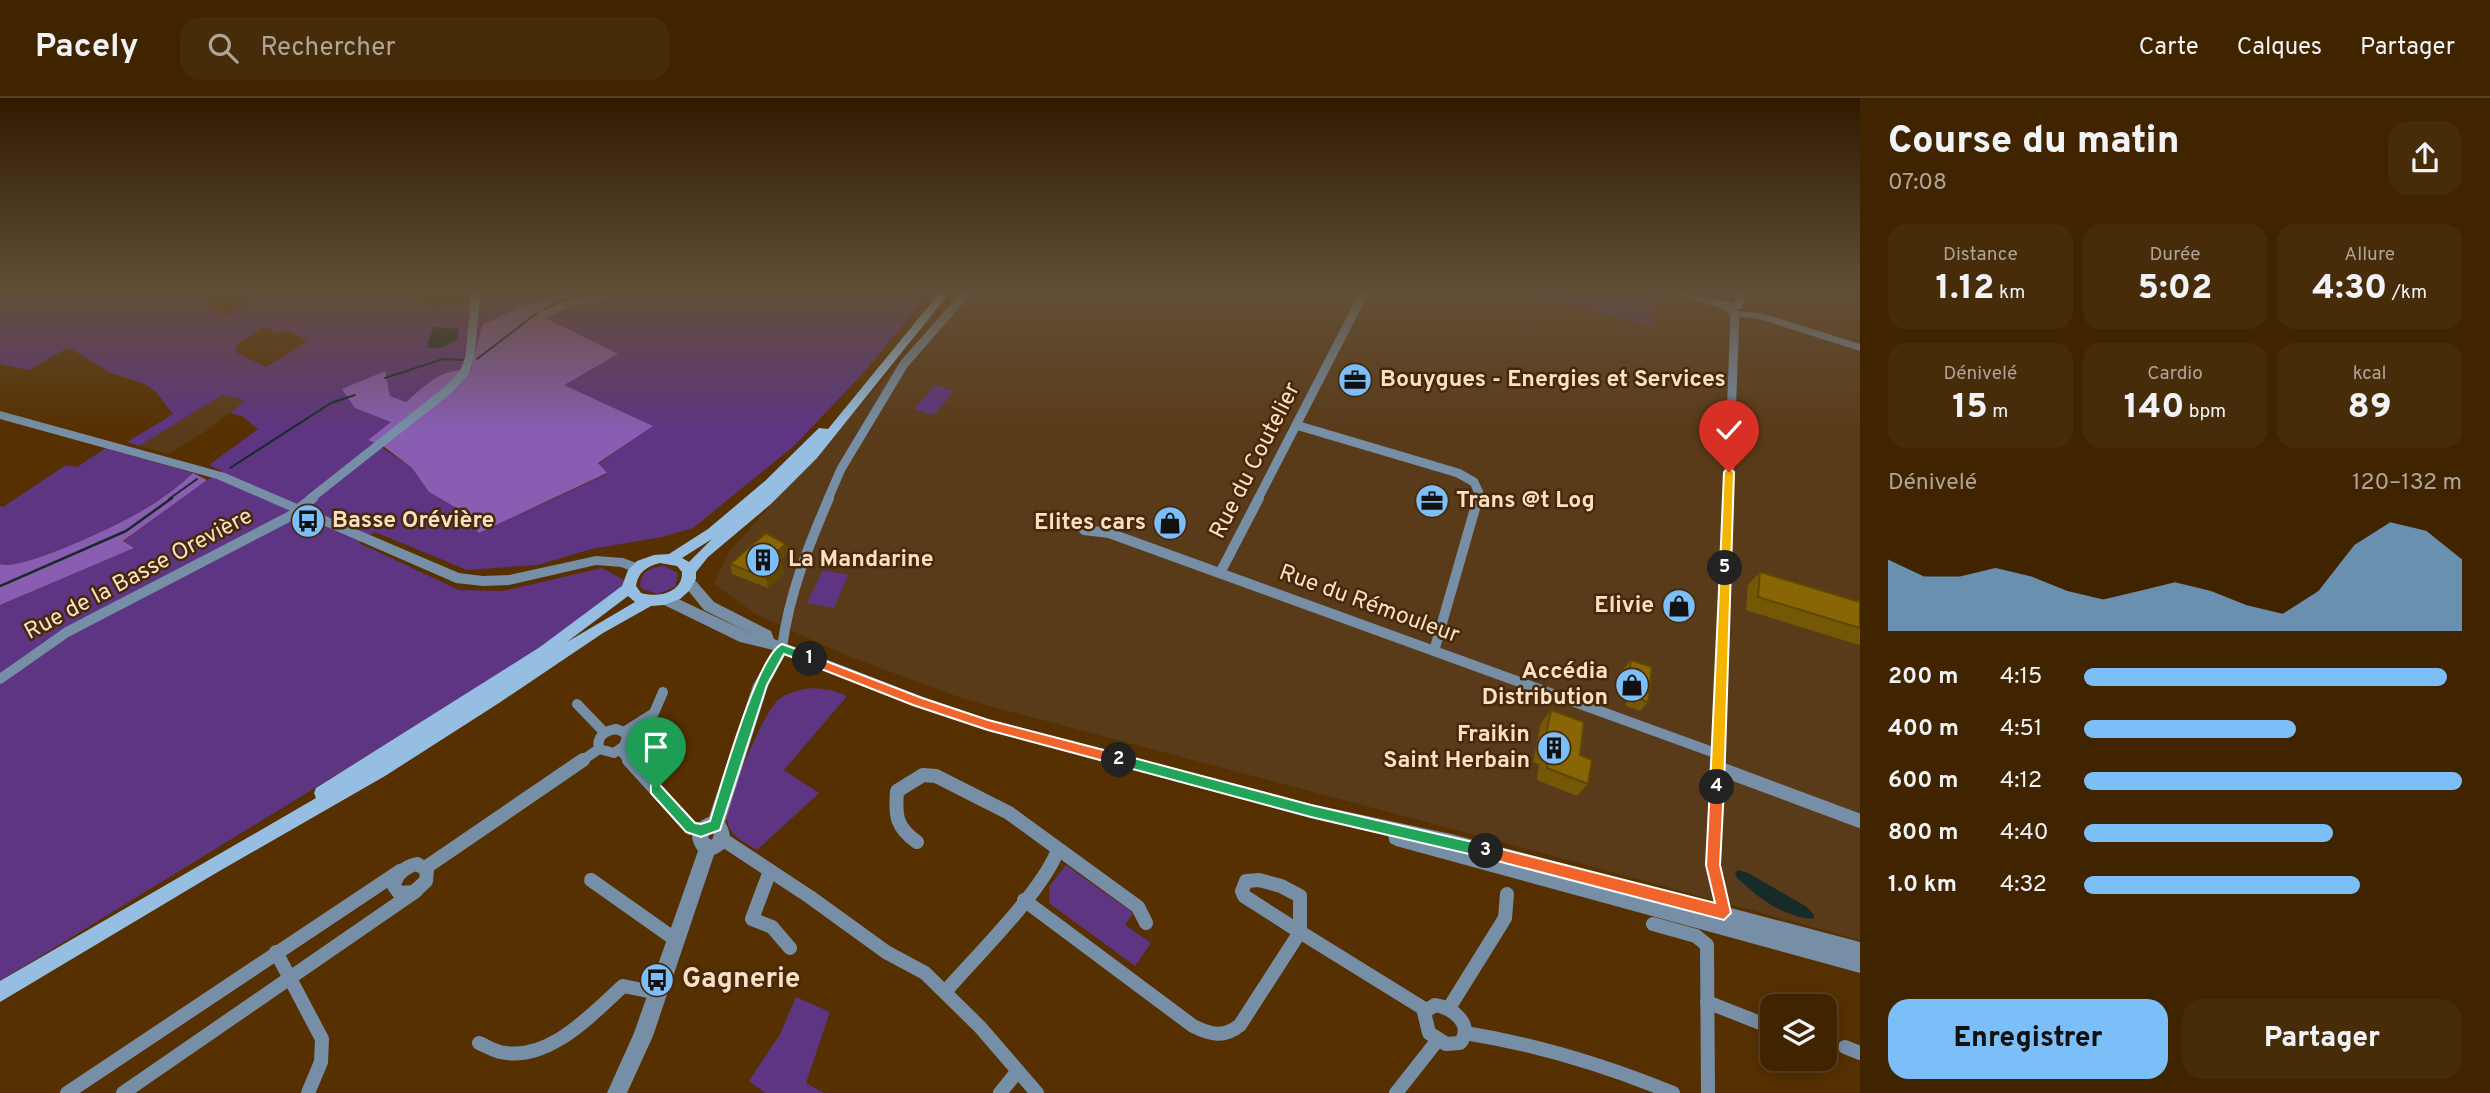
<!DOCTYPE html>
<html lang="fr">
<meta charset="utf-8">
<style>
:root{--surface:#402400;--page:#472c0a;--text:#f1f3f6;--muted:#aea499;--line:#594122;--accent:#7bbef8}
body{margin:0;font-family:Overpass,sans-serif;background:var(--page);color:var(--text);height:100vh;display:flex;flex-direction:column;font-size:26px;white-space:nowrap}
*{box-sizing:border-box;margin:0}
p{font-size:23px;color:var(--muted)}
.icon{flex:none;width:38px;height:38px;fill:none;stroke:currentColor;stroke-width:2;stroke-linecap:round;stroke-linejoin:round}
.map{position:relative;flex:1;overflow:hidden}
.side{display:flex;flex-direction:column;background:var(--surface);width:630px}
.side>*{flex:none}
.controls{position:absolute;left:1760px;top:896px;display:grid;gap:14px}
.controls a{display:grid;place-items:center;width:77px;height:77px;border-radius:14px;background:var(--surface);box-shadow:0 4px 18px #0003,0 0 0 2px var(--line);font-size:35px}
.pin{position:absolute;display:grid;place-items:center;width:60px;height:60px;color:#fff;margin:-72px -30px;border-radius:50% 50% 50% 0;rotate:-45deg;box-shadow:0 0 7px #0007}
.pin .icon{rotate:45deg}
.km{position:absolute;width:35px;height:35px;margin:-18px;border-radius:50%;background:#222;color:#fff;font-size:19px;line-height:35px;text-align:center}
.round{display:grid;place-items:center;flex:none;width:74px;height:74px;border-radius:21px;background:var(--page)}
.overview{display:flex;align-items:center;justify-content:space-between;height:119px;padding:0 28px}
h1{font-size:38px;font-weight:800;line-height:52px}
.stats{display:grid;grid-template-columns:repeat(3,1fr);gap:10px;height:119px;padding:7px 28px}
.stats div{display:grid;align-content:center;border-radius:18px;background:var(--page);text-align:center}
.stats b{font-size:35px;font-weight:800}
.stats small{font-size:19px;font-weight:400}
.stats p{font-size:19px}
.chart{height:196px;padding:14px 28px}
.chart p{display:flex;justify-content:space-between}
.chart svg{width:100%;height:126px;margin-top:7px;fill:var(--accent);opacity:.7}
.cta{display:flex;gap:14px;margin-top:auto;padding:14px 28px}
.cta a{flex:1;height:80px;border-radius:21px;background:var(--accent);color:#111;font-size:28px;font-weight:800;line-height:80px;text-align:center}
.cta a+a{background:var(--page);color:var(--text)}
ul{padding:0 28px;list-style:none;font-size:23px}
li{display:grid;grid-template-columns:112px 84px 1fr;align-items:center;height:52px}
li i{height:18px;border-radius:9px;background:var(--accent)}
header{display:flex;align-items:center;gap:42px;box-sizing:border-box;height:98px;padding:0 35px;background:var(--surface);border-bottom:2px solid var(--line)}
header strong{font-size:33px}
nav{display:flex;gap:38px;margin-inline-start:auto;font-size:24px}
.search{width:490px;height:63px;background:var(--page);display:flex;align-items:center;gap:18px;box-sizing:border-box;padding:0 24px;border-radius:21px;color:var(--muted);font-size:26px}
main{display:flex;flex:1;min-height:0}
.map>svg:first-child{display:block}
.built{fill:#5a3b19}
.green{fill:#5d3582;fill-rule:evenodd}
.forest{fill:#885db2}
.water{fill:#172b29}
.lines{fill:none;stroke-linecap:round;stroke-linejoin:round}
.stream-far1{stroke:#172b29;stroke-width:2}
.stream{stroke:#172b29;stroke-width:2.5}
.minor-far2{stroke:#768fa6;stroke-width:9}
.minor-far1{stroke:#768fa6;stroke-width:10}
.minor{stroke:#768fa6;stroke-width:14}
.tertiary{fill:#768fa6;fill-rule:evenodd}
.secondary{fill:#95bee2;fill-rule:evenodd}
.wall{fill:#755805}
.shaded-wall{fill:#5f4704}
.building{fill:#886606;stroke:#5f4704;stroke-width:2}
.split-1{fill:#22a559;stroke:#fff;stroke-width:2}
.split-2{fill:#f0652b;stroke:#fff;stroke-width:2}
.split-3{fill:#22a559;stroke:#fff;stroke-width:2}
.split-4{fill:#f0652b;stroke:#fff;stroke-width:2}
.split-5{fill:#f5b400;stroke:#fff;stroke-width:2}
.split-6{fill:#f5b400;stroke:#fff;stroke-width:2}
.labels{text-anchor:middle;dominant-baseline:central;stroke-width:5;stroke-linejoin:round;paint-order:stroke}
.poi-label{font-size:23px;font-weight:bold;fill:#fde0c4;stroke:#45290a;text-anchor:start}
.street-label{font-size:23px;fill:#fde0c4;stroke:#45290a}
.near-poi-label{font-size:28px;font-weight:bold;fill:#fde0c4;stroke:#45290a;text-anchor:start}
</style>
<header>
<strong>Pacely</strong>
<div class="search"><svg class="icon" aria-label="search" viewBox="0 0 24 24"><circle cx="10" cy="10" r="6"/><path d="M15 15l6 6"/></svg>Rechercher</div>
<nav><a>Carte</a><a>Calques</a><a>Partager</a></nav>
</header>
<main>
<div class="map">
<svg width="1860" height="995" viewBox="0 0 1860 995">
<rect width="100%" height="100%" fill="#563000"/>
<g class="built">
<polygon points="963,193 1860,193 1860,842 1535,753 967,602 845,557 756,516 714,486 728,455"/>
<polygon points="222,297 246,302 203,335 168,356 139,348"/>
</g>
<g class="green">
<path d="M0,193H193L213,203L207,207L226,217L254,202L236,193H364L368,197L403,193L432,207L481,203L482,193H571L522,208L474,264L471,272L431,283L406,304L390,298L355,310L392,324L369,341L412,370L429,394L460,412L479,435L607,376L598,366L652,328L563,287L617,256L546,220L573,207L651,193H931L866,272L794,348L693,430L662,439L592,451L537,467L467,472L375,434L359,445L459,492L503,493L602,470L624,482L621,490L567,531L494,580L0,883V507L133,450L123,444L190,393L222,373L209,367L258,331L242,318L230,315L245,302L222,297L139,348L127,344L173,316L156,294L145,286L111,275L72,251L64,252L28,272L0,266ZM265,228L277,236L285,232L308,243L266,269L235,254L238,245Z"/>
<polygon points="1540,193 1642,193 1658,197 1652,228 1538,199"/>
<polygon points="935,287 954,293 934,317 914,311"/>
<path d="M106,350L193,375C178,389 162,401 145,411C123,425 21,474 0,466V408L3,409L66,367L77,369Z"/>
<path d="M664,468L678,475L675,489L658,496L642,491L640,487C641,473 652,469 664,468Z"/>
<polygon points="823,472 848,477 834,510 807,505"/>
<path d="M812,590L832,592L847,598L784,672L819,695L757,752C745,744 729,738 727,722C726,703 763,616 777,603C786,594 801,592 812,590Z"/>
<polygon points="1066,767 1133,815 1125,827 1151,845 1135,868 1049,805 1049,789"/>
<polygon points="796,899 830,914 806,985 824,995 765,995 749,983 780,936"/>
</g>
<g class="forest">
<path d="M571,193H651L573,208L546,220L618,256L564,287L653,328L598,365L607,375L479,435L460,412L429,394L412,370L383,348L368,342L391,324L355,310L342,291L385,273L390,298L406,304C427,286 442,270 471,272L482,227L522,208Z"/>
<path d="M193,375L207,382L123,443L134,450L0,507V466C21,474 123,425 145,411C162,401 178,389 193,375Z"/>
</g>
<g class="water">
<polygon points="434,229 459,231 457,242 440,250 429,250 427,246"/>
<path d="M1738,772L1748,775L1807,809L1814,817V821C1781,818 1760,801 1737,780L1735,775Z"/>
</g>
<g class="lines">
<g class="stream-far1">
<polyline points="545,211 561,203 603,193"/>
<polyline points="477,261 537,215"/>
<polyline points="385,280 443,261 463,262"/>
<polyline points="230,370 331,305 355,297"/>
<polyline points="169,401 197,381"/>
</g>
<polyline class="stream" points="0,488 126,433 172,400"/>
<g class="minor-far2">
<polyline points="1738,207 1742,193"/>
<polyline points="1296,327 1458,375 1474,384 1479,395 1477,401"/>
<polyline points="310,401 448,292 464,275 470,259 476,193"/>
<polyline points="828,401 841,371 904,266 968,193"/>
<polyline points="1258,401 1365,193"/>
<polyline points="1728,401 1735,216"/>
</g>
<g class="minor-far1">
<polyline points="297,412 313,400"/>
<polyline points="1084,432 1109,435 1718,656"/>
<polyline points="1220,475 1259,400"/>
<path d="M782,550C789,496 808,449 829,400"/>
<polyline points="1434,553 1478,400"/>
<polyline points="0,581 67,534 300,413"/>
<polyline points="577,606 604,634"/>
<path d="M616,631L624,634L627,639L624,648L614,655L599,651C596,638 605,633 616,631Z"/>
<polyline points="624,634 654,615 663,594"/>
<polyline points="620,652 631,664"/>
<polyline points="580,664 599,651"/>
<polyline points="1717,664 1728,400"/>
</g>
<g class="minor">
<polyline points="629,662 691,730 701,732"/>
<polyline points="1717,662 1713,767 1725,820"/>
<polyline points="1718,670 1860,723"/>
<polyline points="722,741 810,799 886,854 925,875 980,929 1037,995"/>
<path d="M917,744C896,729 895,718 897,693L923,677L936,678L1009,715L1138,809L1146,825"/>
<path d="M417,766L427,772L426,783L414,794L399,795L394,788C396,775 405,769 417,766Z"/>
<polyline points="425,770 583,662"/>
<polyline points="770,773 752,821 772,829 790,850"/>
<polyline points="591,782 676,842"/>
<polygon points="1259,782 1281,788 1300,798 1300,834 1244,798 1242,793 1246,783"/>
<path d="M1024,802L1193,928C1211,937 1224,940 1240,927L1300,834"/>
<polyline points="1653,826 1696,838 1707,847 1708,995"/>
<polyline points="1300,834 1426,912"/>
<polyline points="276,854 322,941 321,964 308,995"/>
<path d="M946,893C978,856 1041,795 1058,752"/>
<polyline points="1707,904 1773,930"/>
<path d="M1435,907C1452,909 1475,927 1460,945L1446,946L1429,935L1424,914Z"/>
<polyline points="1449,910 1505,820 1507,796"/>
<path d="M1465,935C1535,946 1607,968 1673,995"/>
<path d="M479,945C486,948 493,952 500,954C548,965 591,917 623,888L658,895"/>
<polyline points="1845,949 1860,955"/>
<polyline points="67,995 400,773"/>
<polyline points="123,995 416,793"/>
<polyline points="1000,995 1017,974"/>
<polyline points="1396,995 1437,943"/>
</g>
<g class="tertiary">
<path d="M1668,193C1693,193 1712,203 1737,205L1738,207L1734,210L1738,213L1761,215L1860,246V253L1756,220L1731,218L1723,211Z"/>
<polygon points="0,313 225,375 459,475 483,478 509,477 596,458 623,460 642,467 644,470 637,475 621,469 596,467 509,487 483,488 456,485 217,381 0,321"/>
<path d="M689,480L694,481L714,504L771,533L774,541L923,599L988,621L1311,706L1451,736L1860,844V875L1396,748L1390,745L1388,738L1311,720L988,633L913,608L785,557L768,588L725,724C734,739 730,751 714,757L653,938L627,995H607L634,935L698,753C687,738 692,725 709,719L753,587L773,552L740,544L662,506L660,502L662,498H672L750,535L704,512L682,485ZM710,734L714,736L712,742L708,740Z"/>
</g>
<path class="secondary" d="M941,193H951L817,360L771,406L708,459L696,474V481L689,493L680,501L664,507L651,508L603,535L499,605L385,678L216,775L0,904V883L316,700L314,695L316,690L540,549L622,488L628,472L637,463L654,457L669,456L708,431L765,383L819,330L828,331ZM712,441L689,464L682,460ZM660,465L677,468L682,474C683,495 657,500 641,495L636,488C638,474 647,468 660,465ZM628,498L635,504L567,544Z"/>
</g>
<g class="wall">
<polygon points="786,446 787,455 778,464 782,466 784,476 768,490 732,476 730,466"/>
<polygon points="1760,474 1860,504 1860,546 1859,547 1746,512 1748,487"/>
<polygon points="1631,562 1648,604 1640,613 1626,608 1627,599 1620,596 1623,571"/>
<polygon points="1551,612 1580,657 1588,686 1577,698 1537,682 1539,666 1533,664 1541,625"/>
</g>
<g class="shaded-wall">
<polygon points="786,446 787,455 771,469 770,459"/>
<polygon points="782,466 784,476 768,490 766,480"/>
</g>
<g class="building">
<polygon points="766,435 786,446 770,459 782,466 766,480 730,466"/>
<polygon points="1760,474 1860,504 1860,530 1758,499"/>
<polygon points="1631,562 1652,569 1648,604 1634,599 1635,589 1628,586"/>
<polygon points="1551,612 1584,624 1580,657 1592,662 1588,686 1547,670 1549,654 1543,651"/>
</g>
<linearGradient id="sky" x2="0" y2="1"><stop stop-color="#2f1a00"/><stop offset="0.58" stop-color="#624e37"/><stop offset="1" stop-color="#624e37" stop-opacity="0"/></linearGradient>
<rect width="1860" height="332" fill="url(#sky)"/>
<path class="split-1" d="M782,546L815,558L816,561L810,566L784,556L767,587L720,732L701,739L686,734L651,695V687H660L695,725L701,726L710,723C720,692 757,557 782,546Z"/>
<polygon class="split-2" points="810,557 922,600 988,622 1119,656 1125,662 1119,667 988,632 913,607 806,565 806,558"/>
<polygon class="split-3" points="1119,656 1311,707 1486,747 1493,753 1486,760 1311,719 1114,666 1112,662"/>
<polygon class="split-4" points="1717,683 1724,689 1720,767 1731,815 1724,822 1486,760 1479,753 1486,747 1715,805 1706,767 1710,689"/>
<polygon class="split-5" points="1725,466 1731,470 1724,689 1717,694 1710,689 1720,470"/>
<polygon class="split-6" points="1729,370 1734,374 1731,470 1725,474 1720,470 1724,374"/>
<defs>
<g id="office-disc" transform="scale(1.75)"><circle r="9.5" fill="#7bbef8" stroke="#45290a"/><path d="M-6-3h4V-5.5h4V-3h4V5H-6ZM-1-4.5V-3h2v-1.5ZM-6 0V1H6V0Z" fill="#111"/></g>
<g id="bus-disc" transform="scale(1.75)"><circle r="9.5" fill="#7bbef8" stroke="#45290a"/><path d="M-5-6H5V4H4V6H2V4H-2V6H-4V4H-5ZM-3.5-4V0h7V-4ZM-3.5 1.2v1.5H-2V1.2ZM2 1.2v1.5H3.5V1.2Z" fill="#111"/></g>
<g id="shop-disc" transform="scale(1.75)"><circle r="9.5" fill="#7bbef8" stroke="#45290a"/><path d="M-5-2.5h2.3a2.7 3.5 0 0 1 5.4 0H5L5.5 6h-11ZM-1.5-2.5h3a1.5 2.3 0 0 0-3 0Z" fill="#111"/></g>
<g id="building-disc" transform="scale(1.75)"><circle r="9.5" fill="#7bbef8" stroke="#45290a"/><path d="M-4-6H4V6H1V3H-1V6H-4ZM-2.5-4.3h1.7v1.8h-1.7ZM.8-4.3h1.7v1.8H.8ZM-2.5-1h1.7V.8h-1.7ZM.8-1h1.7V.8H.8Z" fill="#111"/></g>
</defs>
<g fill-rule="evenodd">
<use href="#office-disc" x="1355" y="282"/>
<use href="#office-disc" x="1432" y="403"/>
<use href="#bus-disc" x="308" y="423"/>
<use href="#shop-disc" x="1170" y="425"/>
<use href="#building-disc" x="763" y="462"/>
<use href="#shop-disc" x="1679" y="508"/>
<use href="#shop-disc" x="1632" y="587"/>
<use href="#building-disc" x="1554" y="650"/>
<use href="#bus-disc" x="657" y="882"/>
</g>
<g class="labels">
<g class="poi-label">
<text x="1380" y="282">Bouygues - Energies et Services</text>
<text x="1456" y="403">Trans @t Log</text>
<text x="332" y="423">Basse Orévière</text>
<text x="1146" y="425" text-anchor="end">Elites cars</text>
<text x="788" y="462">La Mandarine</text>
<text x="1654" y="508" text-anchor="end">Elivie</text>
<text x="1608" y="574" text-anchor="end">Accédia<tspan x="1608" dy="26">Distribution</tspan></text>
<text x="1530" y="637" text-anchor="end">Fraikin<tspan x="1530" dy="26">Saint Herbain</tspan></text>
</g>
<g class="street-label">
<text transform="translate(1256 363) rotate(-63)">Rue du Coutelier</text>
<text transform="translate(139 477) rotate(-28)">Rue de la Basse Orevière</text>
<text transform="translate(1369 507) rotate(20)">Rue du Rémouleur</text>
</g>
<g class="near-poi-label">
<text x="682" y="882">Gagnerie</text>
</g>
</g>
</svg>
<div class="controls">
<a><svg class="icon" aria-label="layers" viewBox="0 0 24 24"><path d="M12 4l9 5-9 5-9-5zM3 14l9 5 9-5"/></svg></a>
</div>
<div class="pin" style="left:656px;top:691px;background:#1e9e55"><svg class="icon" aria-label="arrive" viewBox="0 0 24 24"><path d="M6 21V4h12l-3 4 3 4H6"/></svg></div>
<div class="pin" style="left:1729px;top:374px;background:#d93025"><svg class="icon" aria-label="check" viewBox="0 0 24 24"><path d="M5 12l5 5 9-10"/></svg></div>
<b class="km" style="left:810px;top:561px">1</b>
<b class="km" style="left:1119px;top:662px">2</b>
<b class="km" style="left:1486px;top:753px">3</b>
<b class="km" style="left:1717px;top:689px">4</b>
<b class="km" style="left:1725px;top:470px">5</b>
</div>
<section class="side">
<div class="overview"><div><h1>Course du matin</h1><p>07:08</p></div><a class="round"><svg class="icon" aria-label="share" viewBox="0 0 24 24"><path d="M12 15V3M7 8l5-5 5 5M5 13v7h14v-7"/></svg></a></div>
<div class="stats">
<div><p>Distance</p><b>1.12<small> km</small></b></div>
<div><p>Durée</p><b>5:02</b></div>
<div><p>Allure</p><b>4:30<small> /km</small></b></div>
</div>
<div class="stats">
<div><p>Dénivelé</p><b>15<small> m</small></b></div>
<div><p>Cardio</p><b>140<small> bpm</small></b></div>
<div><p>kcal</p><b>89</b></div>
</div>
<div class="chart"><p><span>Dénivelé</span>120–132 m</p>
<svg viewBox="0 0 160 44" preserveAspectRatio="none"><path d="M0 44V19L10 25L20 25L30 22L40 25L50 30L60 33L70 30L80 27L90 30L100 35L110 38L120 30L130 14L140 6L150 9L160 19V44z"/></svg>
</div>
<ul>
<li><b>200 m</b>4:15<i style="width:96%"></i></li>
<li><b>400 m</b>4:51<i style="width:56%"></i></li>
<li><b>600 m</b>4:12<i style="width:100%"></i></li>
<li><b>800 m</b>4:40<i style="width:66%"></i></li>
<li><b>1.0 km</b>4:32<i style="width:73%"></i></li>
</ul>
<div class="cta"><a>Enregistrer</a><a>Partager</a></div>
</section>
</main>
